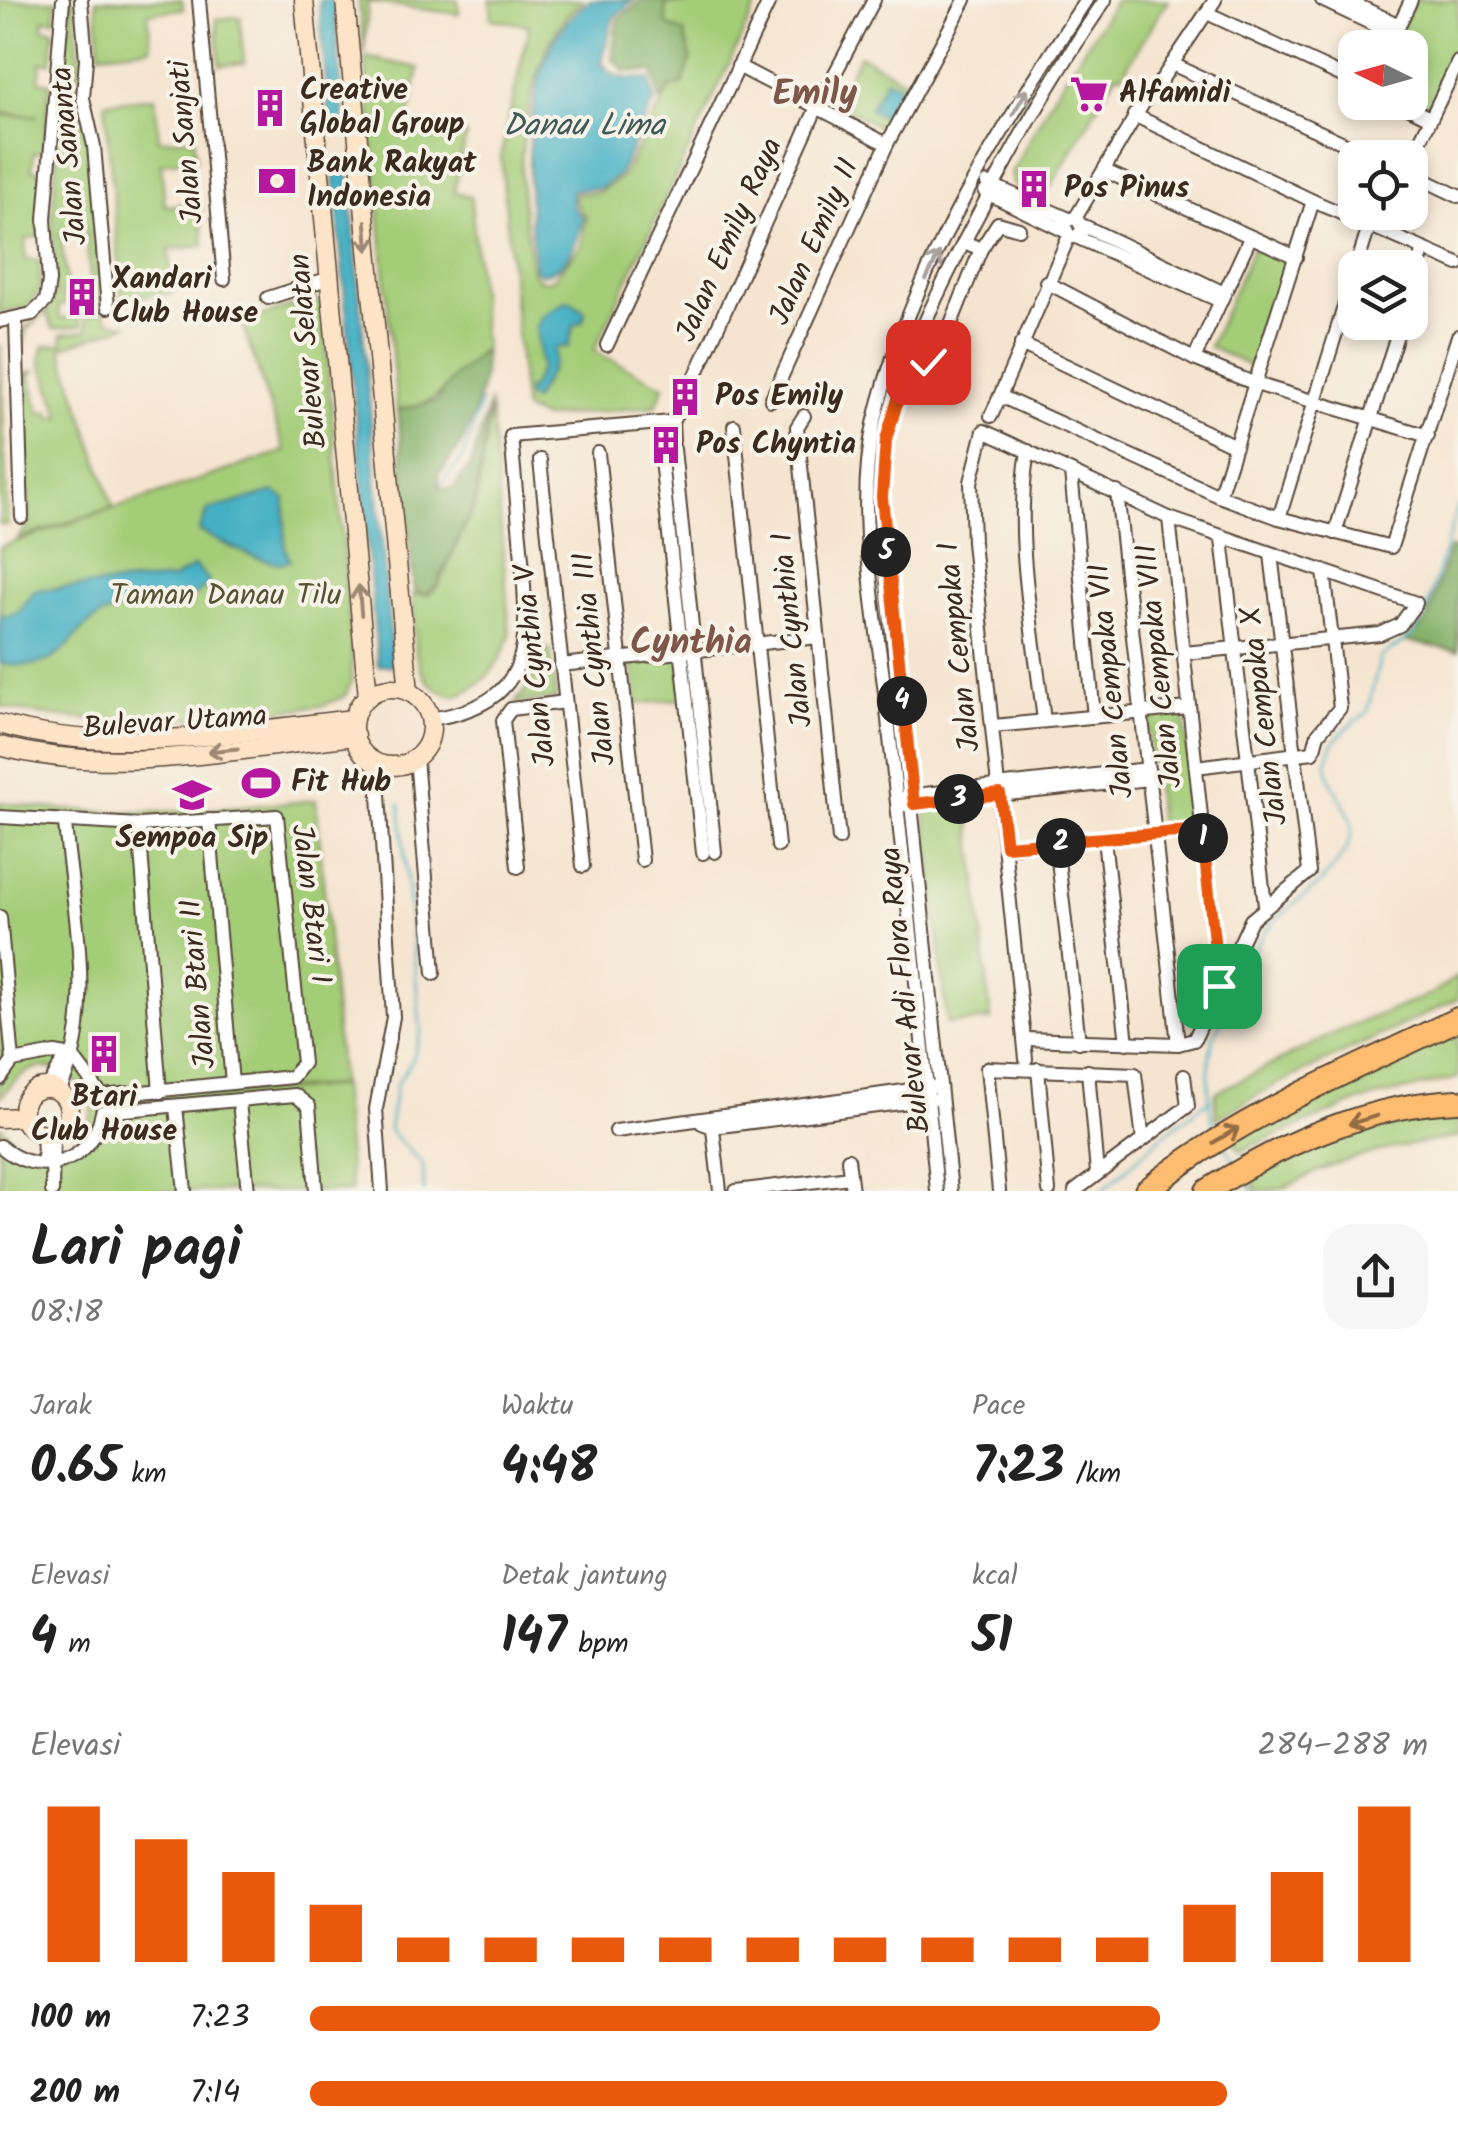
<!DOCTYPE html>
<html lang="id">
<meta charset="utf-8">
<style>
:root{--surface:#fff;--page:#f6f6f6;--text:#222;--muted:#767676;--accent:#ea580c}
body{margin:0;font-family:Kalam,sans-serif;background:var(--page);color:var(--text);height:100vh;display:flex;flex-direction:column;font-size:38px;white-space:nowrap}
*{box-sizing:border-box;margin:0}
p{font-size:32px;color:var(--muted)}
.icon{flex:none;width:55px;height:55px;fill:none;stroke:currentColor;stroke-width:2;stroke-linecap:round;stroke-linejoin:round}
.map{position:relative;height:1191px;overflow:hidden}
.drawer{display:flex;flex-direction:column;background:var(--surface);flex:1}
.drawer>*{flex:none}
.needle{width:65px;rotate:275deg}
.fabs{position:absolute;left:1338px;top:30px;display:grid;gap:20px}
.fabs a{display:grid;place-items:center;width:90px;height:90px;border-radius:20px;background:var(--surface);box-shadow:0 5px 15px #0003;font-size:50px}
.pin{position:absolute;display:grid;place-items:center;width:85px;height:85px;color:#fff;margin:-42px;border-radius:20px;box-shadow:0 5px 15px #0006}
.km{position:absolute;width:50px;height:50px;margin:-25px;border-radius:50%;background:#222;color:#fff;font-size:28px;line-height:50px;text-align:center}
.round{display:grid;place-items:center;flex:none;width:105px;height:105px;border-radius:30px;background:var(--page)}
.summary{display:flex;align-items:center;justify-content:space-between;height:170px;padding:0 30px}
h1{font-size:55px;font-weight:600;line-height:75px}
.stats{display:grid;grid-template-columns:repeat(3,1fr);gap:15px;height:170px;padding:10px 30px}
.stats div{display:grid;align-content:center}
.stats b{font-size:50px;font-weight:600}
.stats small{font-size:28px;font-weight:400}
.stats p{font-size:28px}
.chart{height:280px;padding:20px 30px}
.chart p{display:flex;justify-content:space-between}
.chart svg{width:100%;height:180px;margin-top:10px;stroke:var(--accent);stroke-width:6}
ul{padding:0 30px;list-style:none;font-size:32px}
li{display:grid;grid-template-columns:160px 120px 1fr;align-items:center;height:75px}
li i{height:25px;border-radius:12px;background:var(--accent)}
.map>svg:first-child{display:block}
.green{fill:#a4cd78;stroke:#707c4b;stroke-width:2.5}
.forest{fill:#83b068;stroke:#5f6d43;stroke-width:2.5}
.water{fill:#45b0c4;stroke:#406d71;stroke-width:2.5}
.lines{fill:none;stroke-linecap:round;stroke-linejoin:round}
.stream{stroke:#45b0c4;stroke-width:2.5}
.street-casing{stroke:#574639;stroke-width:16}
.secondary-casing{stroke:#574639;stroke-width:21}
.highway-casing{stroke:#574639;stroke-width:26}
.street{stroke:#fff;stroke-width:12}
.secondary{stroke:#fee4c6;stroke-width:18}
.highway{stroke:#fdbc70;stroke-width:22}
.oneway{stroke:#a79f9a}
.oneway2{stroke:#9c8772}
.oneway3{stroke:#926c43}
.route-casing{stroke:#fff;stroke-width:20}
.route{stroke:#ea580c;stroke-width:12}
.labels{text-anchor:middle;dominant-baseline:central;stroke-width:8;stroke-linejoin:round;paint-order:stroke}
.poi-label{font-size:30px;font-weight:bold;fill:#3b2a1e;stroke:#f7f3e8;text-anchor:start}
.street-label{font-size:30px;fill:#3b2a1e;stroke:#f7f3e8}
.park-label{font-size:30px;fill:#555334;stroke:#f7f3e8}
.water-label{font-size:32px;font-style:italic;fill:#3e5958;stroke:#f7f3e8}
.quarter-label{font-size:35px;font-weight:bold;fill:#7e574a;stroke:#f7f3e8}
</style>
<div class="map">
<svg width="1458" height="1191" viewBox="0 0 1458 1191">
<rect width="100%" height="100%" fill="#f7f3e8"/>
<filter id="ink" filterUnits="userSpaceOnUse"><feTurbulence type="fractalNoise" baseFrequency=".01" numOctaves="2"/><feDisplacementMap in="SourceGraphic" scale="20" xChannelSelector="R" yChannelSelector="G"/><feConvolveMatrix kernelMatrix="1 2 1 2 8 2 1 2 1" color-interpolation-filters="sRGB"/></filter>
<filter id="wash" filterUnits="userSpaceOnUse"><feTurbulence type="fractalNoise" baseFrequency=".0048" numOctaves="4" result="noise"/><feDisplacementMap in="SourceGraphic" scale="40" xChannelSelector="R" yChannelSelector="G"/><feGaussianBlur stdDeviation="2.25" result="paint"/><feColorMatrix in="noise" values="0 0 0 0 0 0 0 0 0 0 0 0 0 0 0 0 0 1.4 0 .05"/><feComposite in="paint" operator="in"/></filter>
<g filter="url(#wash)">
<rect width="100%" height="100%" fill="#f5e5d0"/>
<g class="green">
<polygon points="0,0 56,0 55,20 44,19 43,28 54,30 51,63 41,62 39,81 50,83 44,152 34,152 32,170 43,172 39,237 26,239 25,259 40,261 40,290 27,308 0,313 0,115 38,116 0,113"/>
<polygon points="69,0 74,0 80,60 77,99 88,146 102,311 109,321 127,325 61,348 113,507 18,539 29,524 25,373 36,371 29,374 41,414 49,411 52,419 61,416 40,359 44,346 63,344 62,334 87,331 86,316 94,315 85,225 75,226 74,232 60,233 68,292 63,293 64,305 58,306 60,319 80,317 81,326 53,329 47,312 26,329 23,347 25,328 46,313 56,294 52,219"/>
<polygon points="96,0 182,0 183,9 148,13 151,48 100,53"/>
<polygon points="359,0 458,0 459,14 368,2 364,54"/>
<path d="M490,0H584C539,30 520,128 521,179C522,210 529,242 532,273L542,281L552,280L581,245L586,217L575,203V194L599,192L623,176L670,88L683,84L691,58L675,28L667,25L665,4L759,0L594,351L664,386L656,406L543,418L524,410L501,156L529,25L492,19Z"/>
<polygon points="1091,0 1098,0 1039,88 991,177 986,174 1035,84"/>
<polygon points="1116,0 1168,0 1122,74 1116,74 1043,200 1015,187 1011,174 1053,96"/>
<polygon points="1415,0 1458,0 1458,55 1430,114 1410,102 1410,48 1392,48"/>
<polygon points="240,17 244,63 220,65 216,19"/>
<polygon points="860,55 912,85 886,131 834,101"/>
<path d="M365,57L419,68L408,122L466,135L454,192L471,197L484,349C451,375 444,407 397,409Z"/>
<polygon points="155,97 159,140 194,138 196,159 161,163 165,206 200,203 204,246 169,250 173,293 122,298 105,102"/>
<polygon points="1256,241 1289,255 1254,368 1209,347"/>
<path d="M315,298L323,307L352,655L351,682L345,696L322,706C213,716 107,733 0,706V547L285,451L242,323Z"/>
<polygon points="0,344 8,525 0,525"/>
<path d="M491,409L510,636C499,665 485,686 455,696C406,686 416,635 413,594L428,595L438,586L476,503Z"/>
<polygon points="544,649 550,649 556,699 515,703 530,684"/>
<polygon points="679,654 684,699 637,704 632,659"/>
<polygon points="1184,712 1196,823 1159,827 1148,716"/>
<path d="M316,800L341,1084L154,1102L341,1086L351,1191H0V1126C9,1132 15,1144 25,1149C56,1165 88,1134 93,1109C87,1085 57,1060 30,1070C17,1075 9,1088 0,1098V802C107,820 209,811 316,800Z"/>
<polygon points="969,805 991,1020 947,1024 925,811"/>
<polygon points="1458,976 1458,999 1277,1084 1216,1119 1215,1093 1343,1029 1432,994"/>
<polygon points="1458,1030 1458,1078 1359,1101 1240,1151 1232,1139"/>
<path d="M1458,1110V1137C1411,1144 1365,1152 1321,1170C1292,1182 1289,1191 1256,1191L1253,1178L1332,1138Z"/>
</g>
<g class="forest">
<polygon points="641,0 689,0 665,5 667,25 684,33 691,58 683,84 670,88 661,102 653,72 625,71 612,58 617,20"/>
<path d="M484,350C486,392 468,444 438,474L440,488L453,489L471,464L490,401L475,502L437,585L428,594L414,593L398,410L436,401L455,375Z"/>
<polygon points="1449,548 1458,550 1458,651 1404,641 1426,623"/>
</g>
<g class="water">
<polygon points="319,0 334,0 345,131 330,132"/>
<path d="M591,0H634L613,18L602,62C616,85 627,75 650,80L655,100L619,175L600,188L572,190V206L583,218C577,242 569,268 542,274L535,271C527,193 514,48 591,0Z"/>
<polygon points="886,79 903,88 886,118 869,109"/>
<polygon points="348,165 393,665 378,666 333,166"/>
<polygon points="568,300 585,311 583,321 574,325 568,347 556,347 554,364 533,401 527,397 527,389 531,388 541,367 536,327 542,316"/>
<path d="M274,492L285,498V548L290,561C272,570 218,541 199,531L208,510Z"/>
<path d="M195,566L209,580C197,609 142,603 115,611C62,625 76,677 0,663V613L5,617L19,611L35,590L172,579Z"/>
</g>
<g class="lines">
<g class="stream">
<polyline points="441,484 462,459 481,402"/>
<polyline points="400,804 421,1033 411,1062 396,1085 389,1130 423,1165 424,1191"/>
<path d="M1215,1131C1207,1107 1207,1064 1213,1039C1216,1025 1230,1013 1236,1000C1247,977 1250,951 1267,930C1294,897 1322,892 1346,849C1375,797 1275,773 1367,713L1380,658L1414,634L1425,615L1458,506"/>
<polyline points="1225,1146 1234,1160"/>
<polyline points="1247,1179 1252,1191"/>
<polyline points="1102,1191 1163,1135 1211,1099"/>
</g>
</g>
</g>
<g filter="url(#ink)">
<g class="lines">
<g class="street-casing">
<g id="street">
<polyline points="81,0 86,59 83,98 94,146 108,307"/>
<polyline points="199,0 224,279"/>
<polyline points="1322,0 1395,35"/>
<polyline points="1346,0 1399,25"/>
<polyline points="1207,13 1355,82"/>
<polyline points="1388,48 1411,0"/>
<polyline points="1172,64 1376,158"/>
<polyline points="738,66 887,144"/>
<polyline points="1160,82 1215,0"/>
<polyline points="1398,102 1430,118"/>
<polyline points="1134,115 1313,201"/>
<polyline points="1410,162 1458,62"/>
<polyline points="1105,171 1296,257"/>
<polyline points="1410,173 1458,196"/>
<polyline points="987,183 1067,218"/>
<polyline points="985,192 1063,230"/>
<polyline points="1076,217 1148,95"/>
<polyline points="1084,226 1222,292"/>
<polyline points="1069,236 1064,222 1076,217 1083,230 1076,237 1069,236 1000,396 1219,496"/>
<polyline points="1076,237 1218,300"/>
<polyline points="981,249 998,223 1019,229"/>
<polyline points="1458,264 1313,201 1219,496 1279,518 1391,547 1458,336"/>
<polyline points="1356,268 1370,224"/>
<polyline points="1046,282 1194,359 1256,384 1428,436"/>
<polyline points="1410,292 1424,249"/>
<polyline points="268,298 330,278"/>
<polyline points="0,321 32,314 46,301 49,281 45,219 63,0"/>
<polyline points="16,321 22,517"/>
<polyline points="1021,344 1235,446"/>
<polyline points="607,345 770,0"/>
<polyline points="912,351 934,366 981,249 964,242"/>
<polyline points="1194,359 1250,238"/>
<polyline points="927,389 934,366"/>
<polyline points="683,390 692,384 817,107 874,0"/>
<polyline points="771,400 887,144 965,0"/>
<polyline points="804,416 797,427 839,839"/>
<polyline points="991,416 1000,396"/>
<polyline points="672,422 679,409 688,405"/>
<polyline points="672,422 673,441"/>
<polyline points="734,426 778,846"/>
<polyline points="674,449 715,852"/>
<polyline points="660,450 703,853"/>
<path d="M1028,451C1013,539 1034,633 1044,721"/>
<polyline points="598,453 642,860"/>
<polyline points="540,460 583,866"/>
<polyline points="1071,472 1094,717"/>
<polyline points="1117,492 1178,1044"/>
<polyline points="1169,518 1219,984"/>
<polyline points="1279,518 1355,271"/>
<polyline points="1335,533 1401,322"/>
<polyline points="1222,539 1265,905"/>
<polyline points="561,665 818,637"/>
<path d="M430,719C534,703 529,645 522,559C518,518 515,477 511,436L672,422"/>
<polyline points="993,726 1189,708"/>
<polyline points="416,758 434,973"/>
<polyline points="377,763 393,1017 376,1109 382,1191"/>
<polyline points="1196,767 1313,752 1318,734 1340,708 1324,571"/>
<polyline points="907,796 1148,769"/>
<polyline points="905,805 1149,779"/>
<polyline points="0,817 139,825 277,816 303,1063 292,1077 102,1096 72,1056 55,1053 13,1061 0,1079"/>
<polyline points="209,820 232,1083"/>
<polyline points="139,825 160,1092"/>
<polyline points="1104,839 1127,1043"/>
<polyline points="1056,843 1079,1042"/>
<polyline points="1006,847 1202,830"/>
<polyline points="518,867 503,720 511,709 565,702"/>
<polyline points="0,917 13,1061"/>
<polyline points="1025,1039 1178,1044 1194,1040 1251,920 1309,872 1271,554"/>
<polyline points="1026,1059 973,542 971,482 984,431 1169,518 1416,603 1400,625 1380,634 1184,653"/>
<polyline points="1038,1069 1049,1191"/>
<polyline points="1088,1071 1097,1173"/>
<polyline points="48,1088 62,1063 72,1056"/>
<path d="M59,1091C99,1015 72,907 65,823"/>
<polyline points="239,1102 248,1191"/>
<polyline points="176,1107 185,1191"/>
<polyline points="712,1120 720,1191"/>
<polyline points="702,1123 713,1127 932,1099"/>
<polyline points="616,1131 933,1087"/>
<polyline points="43,1133 44,1157 50,1165"/>
<path d="M0,1146C38,1179 93,1165 102,1112L295,1095L309,1106L316,1191"/>
<polyline points="848,1159 852,1191"/>
<polyline points="52,1191 53,1132"/>
<polyline points="736,1191 850,1177"/>
<path d="M937,1191C922,1031 904,870 887,710C877,619 854,514 874,424C908,275 1002,126 1086,0"/>
<path d="M951,1191L888,582C885,534 877,484 887,437C902,365 933,302 966,238C1009,155 1052,77 1105,0"/>
<polyline points="999,1191 987,1068 1135,1074 1143,1140"/>
<polyline points="1075,1191 1188,1106 1184,1076"/>
</g>
</g>
<g class="secondary-casing">
<g id="secondary">
<polyline points="304,0 368,697"/>
<polyline points="345,0 409,692"/>
<circle cx="392" cy="727" r="39"/>
<path d="M0,724C114,757 239,731 354,719"/>
<path d="M0,746C113,777 240,748 355,736"/>
<circle cx="46" cy="1111" r="23"/>
<polyline points="0,1118 24,1117"/>
</g>
</g>
<g class="highway-casing">
<g id="highway">
<path d="M1146,1191C1239,1115 1351,1071 1458,1019"/>
<path d="M1207,1191C1280,1144 1370,1104 1458,1101"/>
</g>
</g>
<use href="#street" class="street"/>
<use href="#secondary" class="secondary"/>
<use href="#highway" class="highway"/>
</g>
<defs><path id="oneway-shaft" d="M-6 0H5M1.5-3L5.5 0L1.5 3" fill="none" stroke-width="1.6" stroke-linecap="round" stroke-linejoin="round" transform="scale(2.5)"/></defs>
<g class="oneway">
<use href="#oneway-shaft" transform="translate(1020 102) rotate(-60)"/>
<use href="#oneway-shaft" transform="translate(933 266) rotate(-63)"/>
</g>
<g class="oneway2">
<use href="#oneway-shaft" transform="translate(367 236) rotate(85)"/>
<use href="#oneway-shaft" transform="translate(360 600) rotate(-95)"/>
<use href="#oneway-shaft" transform="translate(223 750) rotate(174)"/>
</g>
<g class="oneway3">
<use href="#oneway-shaft" transform="translate(1363 1120) rotate(163)"/>
<use href="#oneway-shaft" transform="translate(1226 1135) rotate(-31)"/>
</g>
</g>
<g class="lines" filter="url(#ink)">
<g class="route-casing">
<polyline id="route" points="928,362 912,351 886,440 882,497 914,804 1000,794 1006,846 1202,830 1219,986"/>
</g>
<use href="#route" class="route"/>
</g>
<defs>
<g id="supermarket-bare" transform="scale(3)"><path d="M-6-5.5h2.5l.6 2H6L4.5 2H-2.5L-4.4-4H-6ZM-1.5 3.2a1.3 1.3 0 1 0 .1 0ZM3 3.2a1.3 1.3 0 1 0 .1 0Z" fill="#b5179e" stroke="#f7f3e8" stroke-width="2.5" paint-order="stroke"/></g>
<g id="building-bare" transform="scale(3)"><path d="M-4-6H4V6H1V3H-1V6H-4ZM-2.5-4.3h1.7v1.8h-1.7ZM.8-4.3h1.7v1.8H.8ZM-2.5-1h1.7V.8h-1.7ZM.8-1h1.7V.8H.8Z" fill="#b5179e" stroke="#f7f3e8" stroke-width="2.5" paint-order="stroke"/></g>
<g id="bank-bare" transform="scale(3)"><path d="M-6-4H6V4H-6ZM0-2.3a2.3 2.3 0 1 0 0 4.6a2.3 2.3 0 1 0 0-4.6Z" fill="#b5179e" stroke="#f7f3e8" stroke-width="2.5" paint-order="stroke"/></g>
<g id="stadium-bare" transform="scale(3)"><path d="M0-5a6.5 5 0 1 0 0 10a6.5 5 0 1 0 0-10ZM-3.5-1.8h7v3.6h-7Z" fill="#b5179e" stroke="#f7f3e8" stroke-width="2.5" paint-order="stroke"/></g>
<g id="school-bare" transform="scale(3)"><path d="M0-5L7-2L0 1L-7-2ZM-4 1L0 2.5L4 1V4Q0 6-4 4Z" fill="#b5179e" stroke="#f7f3e8" stroke-width="2.5" paint-order="stroke"/></g>
</defs>
<g fill-rule="evenodd">
<use href="#supermarket-bare" x="1089" y="94"/>
<use href="#building-bare" x="270" y="108"/>
<use href="#bank-bare" x="277" y="181"/>
<use href="#building-bare" x="1034" y="189"/>
<use href="#building-bare" x="82" y="297"/>
<use href="#building-bare" x="685" y="397"/>
<use href="#building-bare" x="666" y="445"/>
<use href="#stadium-bare" x="261" y="783"/>
<use href="#school-bare" x="192" y="795"/>
<use href="#building-bare" x="104" y="1054"/>
</g>
<g class="labels">
<g class="poi-label">
<text x="300" y="91">Creative<tspan x="300" dy="34">Global Group</tspan></text>
<text x="1119" y="94">Alfamidi</text>
<text x="307" y="164">Bank Rakyat<tspan x="307" dy="34">Indonesia</tspan></text>
<text x="1064" y="189">Pos Pinus</text>
<text x="112" y="280">Xandari<tspan x="112" dy="34">Club House</tspan></text>
<text x="715" y="397">Pos Emily</text>
<text x="696" y="445">Pos Chyntia</text>
<text x="291" y="783">Fit Hub</text>
<text x="192" y="839" text-anchor="middle">Sempoa Sip</text>
<text x="104" y="1098" text-anchor="middle">Btari<tspan x="104" dy="34">Club House</tspan></text>
</g>
<g class="street-label">
<text transform="translate(187 142) rotate(-95)">Jalan Sanjati</text>
<text transform="translate(70 156) rotate(-95)">Jalan Sananta</text>
<text transform="translate(730 240) rotate(-66)">Jalan Emily Raya</text>
<text transform="translate(815 242) rotate(-66)">Jalan Emily II</text>
<text transform="translate(309 351) rotate(-95)">Bulevar Selatan</text>
<text transform="translate(793 630) rotate(-96)">Jalan Cynthia I</text>
<text transform="translate(960 647) rotate(-96)">Jalan Cempaka I</text>
<text transform="translate(595 659) rotate(-96)">Jalan Cynthia III</text>
<text transform="translate(536 666) rotate(-96)">Jalan Cynthia V</text>
<text transform="translate(1160 666) rotate(-96)">Jalan Cempaka VIII</text>
<text transform="translate(1112 681) rotate(-96)">Jalan Cempaka VII</text>
<text transform="translate(1265 716) rotate(-97)">Jalan Cempaka X</text>
<text transform="translate(175 723) rotate(-4)">Bulevar Utama</text>
<text transform="translate(310 904) rotate(83)">Jalan Btari I</text>
<text transform="translate(199 984) rotate(-95)">Jalan Btari II</text>
<text transform="translate(906 990) rotate(-96)">Bulevar Adi Flora Raya</text>
</g>
<g class="park-label">
<text x="226" y="596">Taman Danau Tilu</text>
</g>
<g class="water-label">
<text x="584" y="126">Danau Lima</text>
</g>
<g class="quarter-label">
<text x="815" y="95">Emily</text>
<text x="691" y="644">Cynthia</text>
</g>
</g>
</svg>
<div class="fabs">
<a><svg class="needle" viewBox="-14 -14 28 28"><path d="M0-13l5 13h-10z" fill="#e53935"/><path d="M0 13l5-13h-10z" fill="#767676"/></svg></a>
<a><svg class="icon" aria-label="locate" viewBox="0 0 24 24"><circle cx="12" cy="12" r="6"/><path d="M12 2v4M12 18v4M2 12h4M18 12h4"/></svg></a>
<a><svg class="icon" aria-label="layers" viewBox="0 0 24 24"><path d="M12 4l9 5-9 5-9-5zM3 14l9 5 9-5"/></svg></a>
</div>
<div class="pin" style="left:1219px;top:986px;background:#1e9e55"><svg class="icon" aria-label="arrive" viewBox="0 0 24 24"><path d="M6 21V4h12l-3 4 3 4H6"/></svg></div>
<div class="pin" style="left:928px;top:362px;background:#d93025"><svg class="icon" aria-label="check" viewBox="0 0 24 24"><path d="M5 12l5 5 9-10"/></svg></div>
<b class="km" style="left:1203px;top:838px">1</b>
<b class="km" style="left:1061px;top:843px">2</b>
<b class="km" style="left:959px;top:799px">3</b>
<b class="km" style="left:902px;top:701px">4</b>
<b class="km" style="left:886px;top:552px">5</b>
</div>
<section class="drawer">
<div class="summary"><div><h1>Lari pagi</h1><p>08:18</p></div><a class="round"><svg class="icon" aria-label="share" viewBox="0 0 24 24"><path d="M12 15V3M7 8l5-5 5 5M5 13v7h14v-7"/></svg></a></div>
<div class="stats">
<div><p>Jarak</p><b>0.65<small> km</small></b></div>
<div><p>Waktu</p><b>4:48</b></div>
<div><p>Pace</p><b>7:23<small> /km</small></b></div>
</div>
<div class="stats">
<div><p>Elevasi</p><b>4<small> m</small></b></div>
<div><p>Detak jantung</p><b>147<small> bpm</small></b></div>
<div><p>kcal</p><b>51</b></div>
</div>
<div class="chart"><p><span>Elevasi</span>284–288 m</p>
<svg viewBox="0 0 160 44" preserveAspectRatio="none"><path d="M5 44V6M15 44V14M25 44V22M35 44V30M45 44V38M55 44V38M65 44V38M75 44V38M85 44V38M95 44V38M105 44V38M115 44V38M125 44V38M135 44V30M145 44V22M155 44V6"/></svg>
</div>
<ul>
<li><b>100 m</b>7:23<i style="width:76%"></i></li>
<li><b>200 m</b>7:14<i style="width:82%"></i></li>
</ul>
</section>
